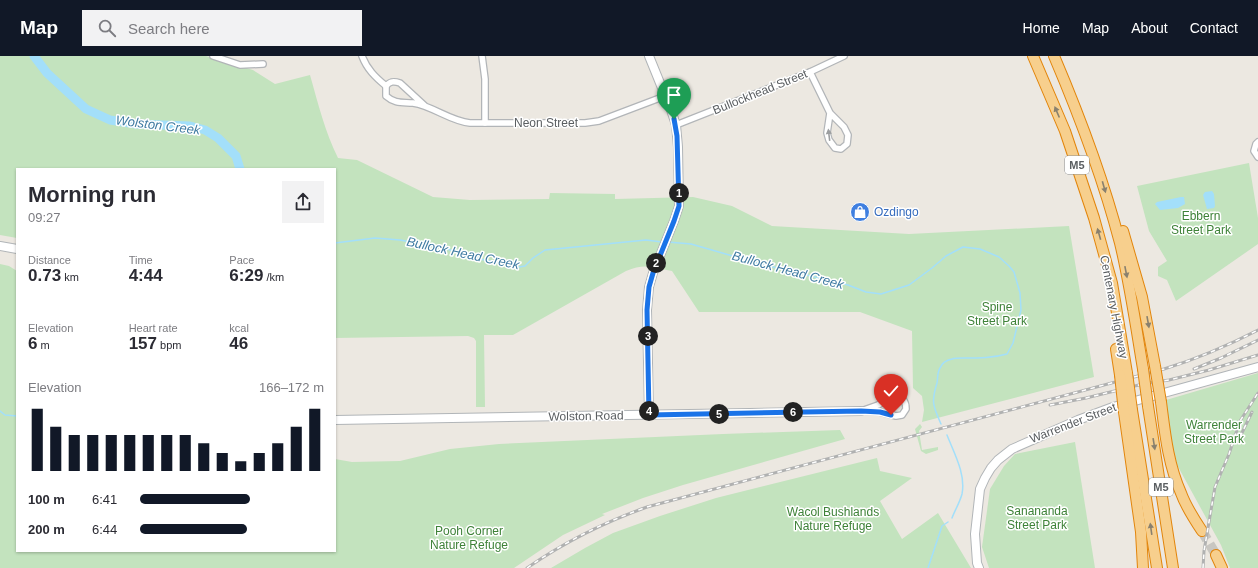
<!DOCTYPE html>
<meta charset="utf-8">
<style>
:root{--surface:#fff;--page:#f2f2f3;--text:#2b2b33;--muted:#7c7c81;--accent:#111827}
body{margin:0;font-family:Arial,sans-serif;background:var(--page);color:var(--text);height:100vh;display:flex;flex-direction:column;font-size:15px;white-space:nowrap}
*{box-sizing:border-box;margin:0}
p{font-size:13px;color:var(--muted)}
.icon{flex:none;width:22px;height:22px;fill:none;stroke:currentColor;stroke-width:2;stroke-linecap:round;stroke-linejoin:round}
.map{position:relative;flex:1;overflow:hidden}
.panel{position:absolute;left:16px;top:112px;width:320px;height:384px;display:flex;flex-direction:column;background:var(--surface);border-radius:0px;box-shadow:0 1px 3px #0004}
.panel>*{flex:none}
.pin{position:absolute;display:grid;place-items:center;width:34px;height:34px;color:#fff;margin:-41px -17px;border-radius:50% 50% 50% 0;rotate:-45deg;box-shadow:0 0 4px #0007}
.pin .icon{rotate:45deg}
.km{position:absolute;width:20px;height:20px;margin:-10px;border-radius:50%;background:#222;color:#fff;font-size:11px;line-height:20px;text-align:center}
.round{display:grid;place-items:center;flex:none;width:42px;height:42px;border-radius:0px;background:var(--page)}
.overview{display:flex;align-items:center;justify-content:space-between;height:68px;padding:0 12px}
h1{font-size:22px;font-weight:700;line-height:30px}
.metrics{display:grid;grid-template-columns:repeat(3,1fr);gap:6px;height:68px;padding:4px 12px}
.metrics div{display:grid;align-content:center}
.metrics b{font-size:17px;font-weight:700}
.metrics small{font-size:11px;font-weight:400}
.metrics p{font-size:11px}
.chart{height:112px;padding:8px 12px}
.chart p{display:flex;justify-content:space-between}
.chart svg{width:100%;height:72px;margin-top:4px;stroke:var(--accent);stroke-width:6}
ul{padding:0 12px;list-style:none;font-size:13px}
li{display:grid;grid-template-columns:64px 48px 1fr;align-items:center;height:30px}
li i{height:10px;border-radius:5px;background:var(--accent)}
header{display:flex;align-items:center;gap:24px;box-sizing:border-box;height:56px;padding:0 20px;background:var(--accent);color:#fff}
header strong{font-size:19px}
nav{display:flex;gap:22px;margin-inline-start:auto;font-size:14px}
.search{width:280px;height:36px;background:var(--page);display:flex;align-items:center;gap:10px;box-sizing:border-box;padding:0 14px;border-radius:0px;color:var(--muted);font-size:15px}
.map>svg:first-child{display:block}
.green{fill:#c3e3be}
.water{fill:#a3dffa}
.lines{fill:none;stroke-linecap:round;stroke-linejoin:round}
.stream{stroke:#a3dffa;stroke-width:1.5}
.river{stroke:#a3dffa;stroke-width:9}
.highway-tunnel{stroke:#c8c6c1;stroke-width:10;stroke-dasharray:10 5;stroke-linecap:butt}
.street-casing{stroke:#b2b5b8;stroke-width:8}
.secondary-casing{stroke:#b1b5b8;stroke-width:10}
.highway-casing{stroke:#e2850b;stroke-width:12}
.street{stroke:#fff;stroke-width:5.5}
.secondary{stroke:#fff;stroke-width:8}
.highway{stroke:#f7cf8d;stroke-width:10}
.rail-casing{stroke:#b0b1b1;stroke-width:3}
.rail{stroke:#fff;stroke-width:1.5;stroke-dasharray:4.5;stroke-linecap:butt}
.highway-bridge-casing{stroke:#e2850b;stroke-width:12;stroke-linecap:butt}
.highway-bridge{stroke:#f7cf8d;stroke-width:10}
.oneway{fill:#89806e}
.oneway2{fill:#9c9ea0}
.route-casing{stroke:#fff;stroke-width:8}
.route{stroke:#1a73e8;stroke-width:5}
.labels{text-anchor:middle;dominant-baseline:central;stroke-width:3;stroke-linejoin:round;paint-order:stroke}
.shield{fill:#fff;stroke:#8c8e90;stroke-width:1}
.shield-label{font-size:11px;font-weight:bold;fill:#5a5e61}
.street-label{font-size:12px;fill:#5a5e61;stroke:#fff}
.shop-label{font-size:12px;fill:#366cbe;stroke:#fff;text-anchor:start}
.park-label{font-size:12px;fill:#3e8238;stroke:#fff}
.water-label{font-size:13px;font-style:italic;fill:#3f7ba2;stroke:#fff}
</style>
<header>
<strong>Map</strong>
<div class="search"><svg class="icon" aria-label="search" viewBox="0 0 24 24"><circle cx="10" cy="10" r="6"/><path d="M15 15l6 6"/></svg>Search here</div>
<nav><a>Home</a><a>Map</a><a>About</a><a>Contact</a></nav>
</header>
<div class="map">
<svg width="1258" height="512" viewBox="0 0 1258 512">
<rect width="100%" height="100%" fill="#ece8e1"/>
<g class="green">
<path d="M0,0H206L253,14L275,28L310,19C318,47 325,76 338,102L357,104L433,141L470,144L549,143L550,137L615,138V143L693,141L732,150L772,170L909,178L1069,170L1094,321L922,366L924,354L922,340L913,332L912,275L860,256H699L672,215C653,211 644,207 626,215L513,279H484L485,351H476V285L474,282L468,280L335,282V113H17V182L0,179Z"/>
<polygon points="1249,107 1258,162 1258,188 1176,245 1167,224 1158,220 1158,211 1167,205 1149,175 1137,130"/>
<polygon points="0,208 9,210 17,215 17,495 335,495 335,403 352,406 400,405 450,393 499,388 723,378 840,374 845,383 683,429 643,442 602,458 605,459 563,479 514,512 0,512"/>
<polygon points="1258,317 1258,512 1230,512 1221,489 1176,407 1164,353 1167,352 1166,344"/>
<polygon points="920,368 922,371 919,375 922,394 938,391 938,394 926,398 921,395 915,373"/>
<polygon points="1075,386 1095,512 989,512 982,491 990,433 1004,410 1015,398"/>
<polygon points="877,402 880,415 912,422 880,445 902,483 938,457 971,512 551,512 585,492 613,477 660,460 716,442"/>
</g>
<g class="water">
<polygon points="1212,135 1214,138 1215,150 1214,152 1207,153 1203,139 1205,136"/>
<polygon points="1181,141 1184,141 1185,148 1178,152 1160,154 1155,148 1157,146"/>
</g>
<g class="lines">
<g class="stream">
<path d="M668,186L691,188L757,207L848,229L866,236L881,238L909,229L932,212L946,200L963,191L980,193L999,201L1009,210L1014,216L1020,237L1021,254L1013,287L1007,298C993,302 979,302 964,302C960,302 955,302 952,303C947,304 942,307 940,312C937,317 938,322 937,327C931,346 933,350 941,368"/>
<polyline points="335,187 375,182 400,184 447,193 480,203 519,211 525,210 533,202 545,194 646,184 662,186"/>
<polyline points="0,355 5,359 17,360"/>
<path d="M947,379C954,397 966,418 962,438C960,446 955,454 952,462"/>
<polyline points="928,512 942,470 948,466"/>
</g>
<polyline class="river" points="34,0 47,17 86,53 110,64 136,68 190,70 205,74 218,82 236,100 240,113"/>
<polyline class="highway-tunnel" points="1202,475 1216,499"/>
<g class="street-casing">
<g id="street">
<polyline points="213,0 240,9 263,8"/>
<path d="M362,0C367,13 375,21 386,30"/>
<polyline points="482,0 485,23 485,67"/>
<polyline points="810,16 830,57 844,71 848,79 847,88 841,93 835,92 829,84 827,77 830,57"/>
<path d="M425,50L400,27C394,25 390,25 386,30V40C395,48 403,46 413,47C433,50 450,65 470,67H585L599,65L665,40"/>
<polyline points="676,69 810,16 844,0"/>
<polyline points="1258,86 1256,88 1254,95 1258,101"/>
<path d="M898,340C904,343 906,346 906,353L902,359L896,360L880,356L861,355L878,349L892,341Z"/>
</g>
</g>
<g class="secondary-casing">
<g id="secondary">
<polyline points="0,190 17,193"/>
<polyline points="649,359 647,254 649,231 653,217 674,165 679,150 678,91 676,69 671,54 649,0"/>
<polyline points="335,364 861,355"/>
<polyline points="979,512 977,507 975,478 980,433 985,422 991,412 998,404 1012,393 1078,364 1113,351 1258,311"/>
</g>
</g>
<g class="highway-casing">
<g id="highway">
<polyline points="1033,0 1065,75 1094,162 1112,227 1127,317"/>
<path d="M1054,0C1080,61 1103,122 1120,187C1130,228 1136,271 1143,313"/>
<polyline points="1123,175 1142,241 1155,310"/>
<polyline points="1116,293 1120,319"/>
<path d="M1161,346C1165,377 1168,408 1181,437C1186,451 1194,463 1202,475"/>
<polyline points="1148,350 1173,512"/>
<polyline points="1132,354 1157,512"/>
<polyline points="1124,356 1141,476 1143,512"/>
<polyline points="1216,499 1222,512"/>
</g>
</g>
<use href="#street" class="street"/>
<use href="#secondary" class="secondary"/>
<use href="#highway" class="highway"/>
<g class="rail-casing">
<g id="rail">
<polyline points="1194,313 1221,302 1258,284"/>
<polyline points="1050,349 1086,342 1143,328 1169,324 1209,314 1258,299"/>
<polyline points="1240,381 1252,356"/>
<path d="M527,512C566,485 602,467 647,451L1164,313C1196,303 1227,290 1258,274"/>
<polyline points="1203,512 1204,495 1215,431 1229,398 1240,365 1258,337"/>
</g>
</g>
<use href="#rail" class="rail"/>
<g class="highway-bridge-casing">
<g id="highway-bridge">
<polyline points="1155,310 1161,346"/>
<polyline points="1143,313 1148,350"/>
<polyline points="1127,317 1132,354"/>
<polyline points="1120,319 1124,356"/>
</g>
</g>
<use href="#highway-bridge" class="highway-bridge"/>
</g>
<defs><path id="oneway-solid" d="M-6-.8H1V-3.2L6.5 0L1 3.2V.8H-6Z"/></defs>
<g class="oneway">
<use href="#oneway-solid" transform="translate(1057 56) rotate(-113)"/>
<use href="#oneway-solid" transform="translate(1104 131) rotate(74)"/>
<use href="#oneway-solid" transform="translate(1099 178) rotate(-106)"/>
<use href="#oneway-solid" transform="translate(1126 216) rotate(79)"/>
<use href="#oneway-solid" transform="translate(1148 266) rotate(80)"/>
<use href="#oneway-solid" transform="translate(1154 388) rotate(81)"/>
<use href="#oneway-solid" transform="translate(1151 473) rotate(-98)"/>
</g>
<use class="oneway2" href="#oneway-solid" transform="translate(829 79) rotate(-97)"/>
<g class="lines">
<g class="route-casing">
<polyline id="route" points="674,63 677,80 679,150 674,165 653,217 649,231 647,254 649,359 861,355 880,356 891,359"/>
</g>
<use href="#route" class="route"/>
</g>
<defs>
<g id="shop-disc" transform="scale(1)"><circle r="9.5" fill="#3f7fe0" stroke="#fff"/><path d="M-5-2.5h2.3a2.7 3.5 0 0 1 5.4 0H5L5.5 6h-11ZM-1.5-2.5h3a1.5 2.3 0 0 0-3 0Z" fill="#fff"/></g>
</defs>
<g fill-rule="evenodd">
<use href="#shop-disc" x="860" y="156"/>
</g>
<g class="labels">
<g class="shield">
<rect x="1065" y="100" width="24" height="18" rx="3"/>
<rect x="1149" y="422" width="24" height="18" rx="3"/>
</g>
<g class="shield-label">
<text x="1077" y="109">M5</text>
<text x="1161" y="431">M5</text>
</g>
<g class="street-label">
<text transform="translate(760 36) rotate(-22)">Bullockhead Street</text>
<text x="546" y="67">Neon Street</text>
<text transform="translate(1114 251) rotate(79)">Centenary Highway</text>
<text transform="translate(586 360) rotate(-1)">Wolston Road</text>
<text transform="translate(1073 367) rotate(-21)">Warrender Street</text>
</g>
<g class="shop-label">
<text x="874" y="156">Ozdingo</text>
</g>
<g class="park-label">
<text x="1201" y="160">Ebbern<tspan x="1201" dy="14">Street Park</tspan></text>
<text x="997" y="251">Spine<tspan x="997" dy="14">Street Park</tspan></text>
<text x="1214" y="369">Warrender<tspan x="1214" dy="14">Street Park</tspan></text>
<text x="1037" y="455">Sanananda<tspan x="1037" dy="14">Street Park</tspan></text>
<text x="833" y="456">Wacol Bushlands<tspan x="833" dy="14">Nature Refuge</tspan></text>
<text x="469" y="475">Pooh Corner<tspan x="469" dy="14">Nature Refuge</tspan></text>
</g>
<g class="water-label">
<text transform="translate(158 69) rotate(7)">Wolston Creek</text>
<text transform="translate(463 197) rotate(12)">Bullock Head Creek</text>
<text transform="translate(788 214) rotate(15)">Bullock Head Creek</text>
</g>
</g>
</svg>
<div class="pin" style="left:674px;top:63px;background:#1e9e55"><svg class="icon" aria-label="arrive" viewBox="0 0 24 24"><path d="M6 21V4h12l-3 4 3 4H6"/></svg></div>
<div class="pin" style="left:891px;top:359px;background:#d93025"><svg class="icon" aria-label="check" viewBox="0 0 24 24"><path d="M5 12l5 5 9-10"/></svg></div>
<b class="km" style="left:679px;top:137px">1</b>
<b class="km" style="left:656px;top:207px">2</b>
<b class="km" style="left:648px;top:280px">3</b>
<b class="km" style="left:649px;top:355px">4</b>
<b class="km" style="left:719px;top:358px">5</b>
<b class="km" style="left:793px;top:356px">6</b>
<section class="panel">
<div class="overview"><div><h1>Morning run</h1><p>09:27</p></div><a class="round"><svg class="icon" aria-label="share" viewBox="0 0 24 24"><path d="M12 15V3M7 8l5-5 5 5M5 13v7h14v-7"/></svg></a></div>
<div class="metrics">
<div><p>Distance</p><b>0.73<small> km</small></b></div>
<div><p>Time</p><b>4:44</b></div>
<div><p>Pace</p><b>6:29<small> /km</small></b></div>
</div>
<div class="metrics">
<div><p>Elevation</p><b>6<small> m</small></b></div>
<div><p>Heart rate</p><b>157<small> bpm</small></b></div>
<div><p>kcal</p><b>46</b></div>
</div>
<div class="chart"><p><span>Elevation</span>166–172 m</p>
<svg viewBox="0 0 160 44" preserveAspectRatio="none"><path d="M5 44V6M15 44V17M25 44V22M35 44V22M45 44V22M55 44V22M65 44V22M75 44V22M85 44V22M95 44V27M105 44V33M115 44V38M125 44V33M135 44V27M145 44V17M155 44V6"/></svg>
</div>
<ul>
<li><b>100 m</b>6:41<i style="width:60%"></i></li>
<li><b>200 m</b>6:44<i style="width:58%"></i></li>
</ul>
</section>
</div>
